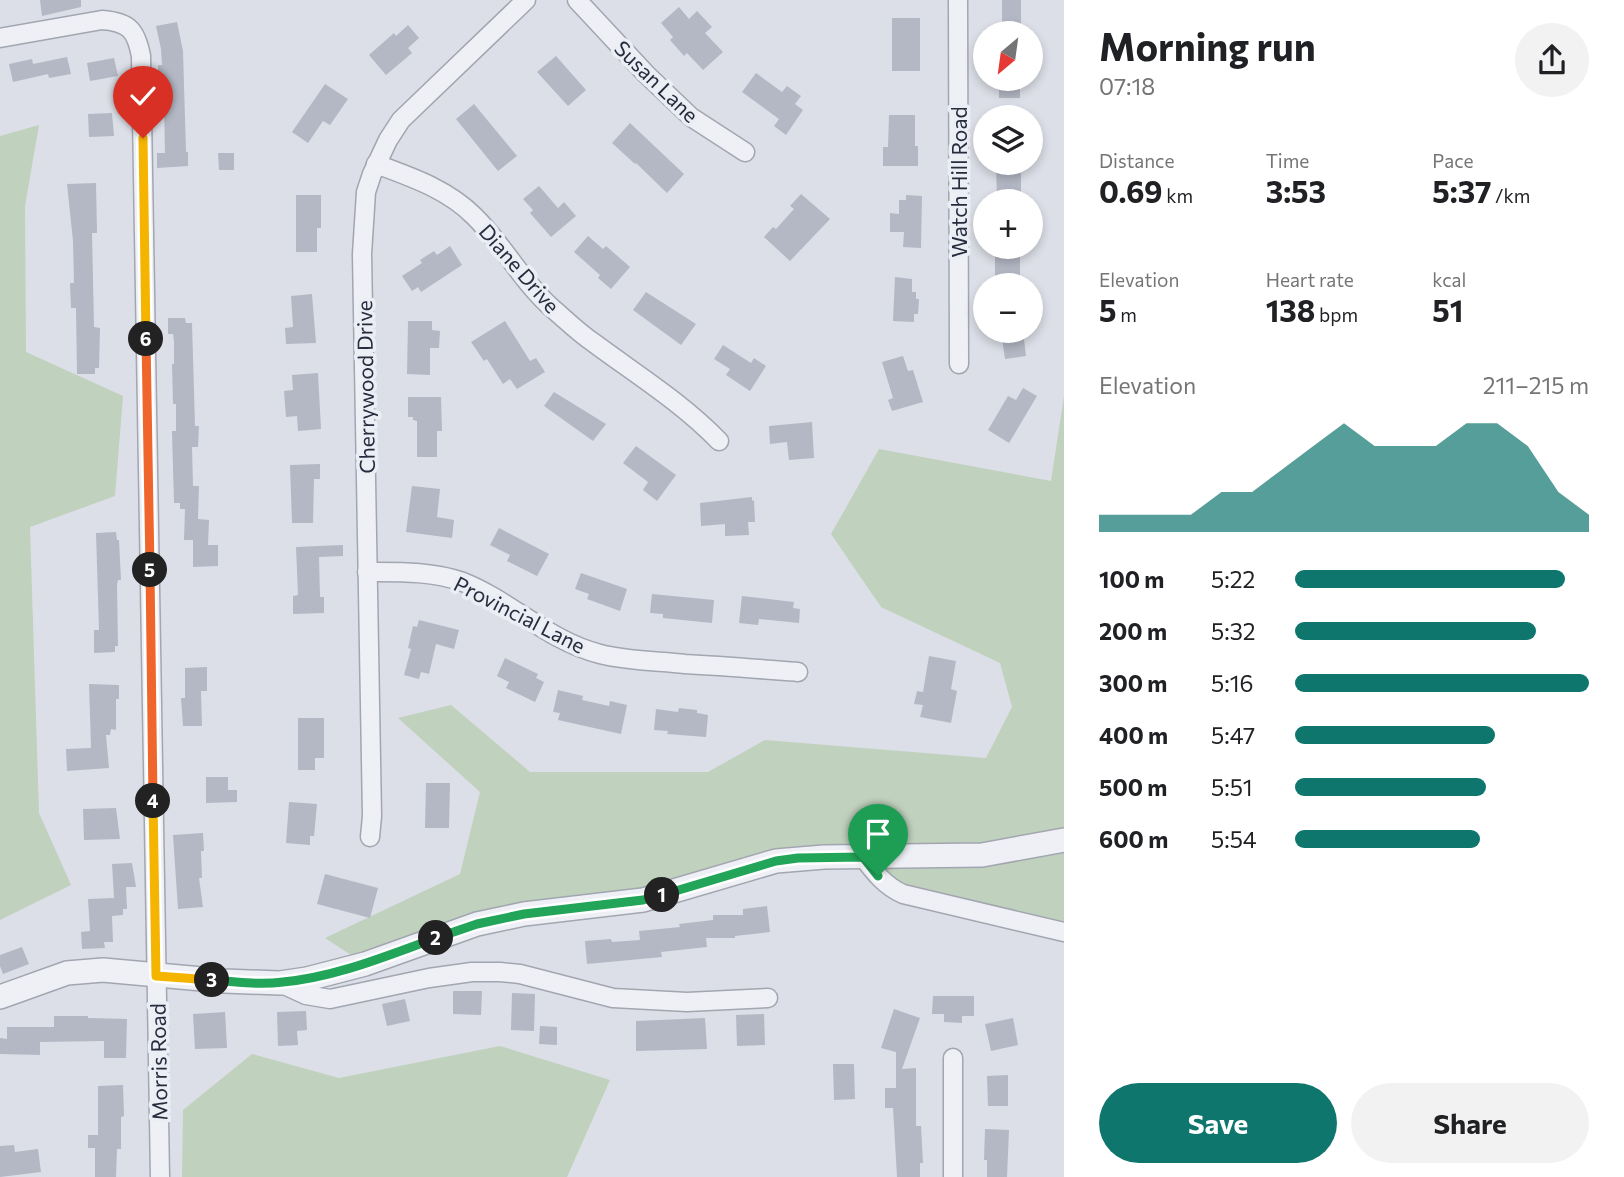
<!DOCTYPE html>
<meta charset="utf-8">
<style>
:root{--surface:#fff;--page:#f2f2f2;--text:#202124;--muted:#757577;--accent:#0f766e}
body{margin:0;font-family:Commissioner,sans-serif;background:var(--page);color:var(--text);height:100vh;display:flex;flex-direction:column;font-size:26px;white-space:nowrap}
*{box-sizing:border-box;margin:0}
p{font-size:23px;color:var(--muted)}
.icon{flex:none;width:38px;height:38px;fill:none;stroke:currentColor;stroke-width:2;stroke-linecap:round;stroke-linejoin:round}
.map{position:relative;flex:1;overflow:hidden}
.panel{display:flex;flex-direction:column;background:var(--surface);width:560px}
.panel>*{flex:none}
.needle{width:46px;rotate:209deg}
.buttons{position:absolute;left:973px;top:21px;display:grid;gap:14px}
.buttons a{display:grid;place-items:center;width:70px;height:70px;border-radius:50%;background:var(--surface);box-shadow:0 4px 10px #0003;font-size:35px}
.pin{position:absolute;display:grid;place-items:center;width:60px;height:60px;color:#fff;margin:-72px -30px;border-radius:50% 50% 50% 0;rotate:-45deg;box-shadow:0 0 7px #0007}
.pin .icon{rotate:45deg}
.km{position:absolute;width:35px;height:35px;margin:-18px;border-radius:50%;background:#222;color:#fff;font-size:19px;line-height:35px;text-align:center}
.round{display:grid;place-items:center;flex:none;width:74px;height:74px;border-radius:37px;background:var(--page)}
.overview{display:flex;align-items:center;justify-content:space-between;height:119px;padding:0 35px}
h1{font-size:38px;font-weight:700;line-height:52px}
.stats{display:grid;grid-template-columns:repeat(3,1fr);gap:10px;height:119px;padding:7px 35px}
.stats div{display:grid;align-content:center}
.stats b{font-size:30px;font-weight:700}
.stats small{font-size:19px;font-weight:400}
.stats p{font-size:19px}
.chart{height:196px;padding:14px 35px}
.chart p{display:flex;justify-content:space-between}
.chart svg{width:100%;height:126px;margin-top:7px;fill:var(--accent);opacity:.7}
.action{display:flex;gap:14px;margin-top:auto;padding:14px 35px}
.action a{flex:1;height:80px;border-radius:42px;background:var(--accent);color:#fff;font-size:28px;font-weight:700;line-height:80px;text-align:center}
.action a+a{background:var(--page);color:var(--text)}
ul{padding:0 35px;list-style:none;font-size:23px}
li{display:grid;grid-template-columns:112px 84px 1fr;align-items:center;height:52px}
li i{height:18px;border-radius:9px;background:var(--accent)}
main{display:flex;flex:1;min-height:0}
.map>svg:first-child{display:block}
.green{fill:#c0d1bd}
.building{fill:#b3b8c4}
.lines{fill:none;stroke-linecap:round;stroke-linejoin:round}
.minor-casing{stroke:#a2a6b1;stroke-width:21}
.tertiary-casing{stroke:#a2a6b1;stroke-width:26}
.minor{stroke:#eff0f5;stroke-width:18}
.tertiary{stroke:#eff0f5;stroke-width:23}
.split-1-casing{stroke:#fff;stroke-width:14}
.split-2-casing{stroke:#fff;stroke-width:14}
.split-3-casing{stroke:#fff;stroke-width:14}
.split-4-casing{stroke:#fff;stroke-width:14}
.split-5-casing{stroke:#fff;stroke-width:14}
.split-6-casing{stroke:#fff;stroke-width:14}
.split-7-casing{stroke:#fff;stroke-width:14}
.split-1{stroke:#22a559;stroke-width:9}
.split-2{stroke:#22a559;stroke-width:9}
.split-3{stroke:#22a559;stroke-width:9}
.split-4{stroke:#f5b400;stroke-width:9}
.split-5{stroke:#f0652b;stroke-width:9}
.split-6{stroke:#f0652b;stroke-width:9}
.split-7{stroke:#f5b400;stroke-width:9}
.labels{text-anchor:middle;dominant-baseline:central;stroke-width:7;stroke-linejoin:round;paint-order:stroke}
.street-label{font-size:21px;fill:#262c3d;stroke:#ebeef5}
</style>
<main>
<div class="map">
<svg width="1064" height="1177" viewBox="0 0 1064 1177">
<rect width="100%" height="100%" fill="#dcdfe7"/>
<g class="green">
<polygon points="39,125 25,206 26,352 123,396 115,496 30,527 39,813 71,885 0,920 0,136"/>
<polygon points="1064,396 1064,932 903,894 863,857 524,914 365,964 325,938 460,874 480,792 398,718 451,705 530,772 708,772 765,740 986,758 1012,707 1000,663 881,607 831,534 879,449 1051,481"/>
<polygon points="500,1046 610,1080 567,1177 182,1177 183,1110 252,1054 339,1078"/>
</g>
<g class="building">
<polygon points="40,0 81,0 81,7 42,16"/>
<rect x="1002" y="0" width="19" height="29"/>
<polygon points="679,7 689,19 697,11 712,27 705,33 723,52 703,70 687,53 684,56 670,40 673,37 661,23"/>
<rect x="892" y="18" width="28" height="53"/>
<polygon points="177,22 183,51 186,152 188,152 188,166 157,168 157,153 165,153 164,104 158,104 158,65 162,65 161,49 156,26"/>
<polygon points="408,25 419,38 408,48 412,53 386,75 369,55 394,33 396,36"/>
<polygon points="556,56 586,90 568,106 537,72"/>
<polygon points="67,57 71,74 49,78 48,74 13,82 9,64 32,59 33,64"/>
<polygon points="114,58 118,76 90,81 87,63"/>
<polygon points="756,73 782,92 787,86 801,96 795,104 803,110 786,135 774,126 779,119 742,92"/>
<rect x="999" y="79" width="21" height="19"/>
<polygon points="325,84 348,99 330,125 323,121 308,143 292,132"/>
<polygon points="474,104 517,156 498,171 456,119"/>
<polygon points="112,113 114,136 89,137 88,114"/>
<polygon points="889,115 915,115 915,146 918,146 918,166 883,166 883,147 888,147"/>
<polygon points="630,123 684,174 667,193 636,163 635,164 612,143"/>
<polygon points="218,153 234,153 234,170 219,170"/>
<polygon points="996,163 1021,163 1021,195 1015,195 1015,201 997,201"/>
<polygon points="96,183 97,233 92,233 94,327 100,328 99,368 95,368 95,374 77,374 76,308 71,308 70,283 74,283 73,241 67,184"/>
<polygon points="539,186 558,208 564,202 576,216 551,237 530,213 533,210 523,199"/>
<polygon points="801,194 830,219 790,261 764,237 773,227 776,229 794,209 790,206"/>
<polygon points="296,195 321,195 321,228 317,228 317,252 296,252"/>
<polygon points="906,195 922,196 921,248 903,247 904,232 890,232 890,213 899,214 899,200 906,200"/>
<polygon points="588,236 603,249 606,246 630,267 611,289 598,278 600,275 574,252"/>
<polygon points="450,246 462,265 421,292 418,287 412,291 402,276 422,263 420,260 434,251 437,255"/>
<polygon points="995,247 1014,247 1014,251 1020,251 1020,285 995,285"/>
<polygon points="895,277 912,279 912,292 916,292 916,299 919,299 918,314 914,314 914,322 893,321"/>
<polygon points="646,292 696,324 681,345 633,310"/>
<polygon points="312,294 316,343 286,344 285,328 293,327 291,296"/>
<polygon points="168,318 185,318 186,323 192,323 195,426 199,426 198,447 192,447 193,486 199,486 198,519 209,520 208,545 218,545 218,566 193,567 193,540 184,540 185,509 180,509 180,503 174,503 172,431 176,431 176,404 173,404 172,364 174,364 174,341 173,334 168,334"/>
<polygon points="408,321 432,321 432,330 440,331 439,348 430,348 430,375 407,374"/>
<polygon points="505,321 530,361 536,358 545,372 517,389 510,379 503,384 487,359 484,361 471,342"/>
<polygon points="1001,331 1023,331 1026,356 1005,359"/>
<polygon points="723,345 751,363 754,358 766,366 750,391 726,375 730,369 714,359"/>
<polygon points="903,356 908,371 913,370 923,402 892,411 888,400 893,398 882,362"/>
<polygon points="318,373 321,429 298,431 297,416 286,417 284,391 293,390 292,375"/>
<polygon points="1023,388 1037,396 1009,443 988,430 1008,396 1016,400"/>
<polygon points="554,392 606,424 593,441 544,406"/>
<polygon points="408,397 441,397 442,431 437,431 437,457 417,457 417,421 413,420 413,417 408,417"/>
<polygon points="812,422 814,458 789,460 787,442 770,444 769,426"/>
<polygon points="636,446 676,475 657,501 643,490 648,482 623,463"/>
<polygon points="320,464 320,479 314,479 313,523 292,523 290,465"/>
<polygon points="412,486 440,489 437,517 454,520 452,538 406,532"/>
<polygon points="752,497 752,501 754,500 755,522 748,522 749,535 725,536 725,524 701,526 700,503"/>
<polygon points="499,528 549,554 537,576 507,561 510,555 490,545"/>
<polygon points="116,532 117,540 119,540 121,580 118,580 117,585 118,646 115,646 115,652 94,653 94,630 99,630 96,533"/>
<polygon points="343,545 343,556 319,557 320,597 324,597 324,613 293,614 293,596 298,595 296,547"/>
<polygon points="581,573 627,589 620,611 587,599 589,594 575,589"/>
<polygon points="652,594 714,600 712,623 663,618 663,614 650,613"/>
<polygon points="742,596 794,602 793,608 800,609 799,623 759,619 758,625 739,623"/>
<polygon points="419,620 459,630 454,649 436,644 429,674 421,672 419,679 404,675 411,649 408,648 413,626 417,627"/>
<polygon points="929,656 956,661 951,689 957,691 951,723 920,717 923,705 914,704 917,691 923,692"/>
<polygon points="505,658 538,674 536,678 544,682 535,702 506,688 509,682 497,676"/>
<polygon points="207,667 207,691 201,691 202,726 183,726 181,698 185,698 185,668"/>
<polygon points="89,684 119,685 119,699 116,699 116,730 111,729 110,735 106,735 109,768 67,771 66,749 91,748"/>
<polygon points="558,690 583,696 582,700 609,706 610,701 627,705 621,734 558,720 560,713 553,712"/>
<polygon points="679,708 697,710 697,713 708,715 706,737 667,734 668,731 654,730 656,709 678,712"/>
<polygon points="298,718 324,718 324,758 315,758 315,770 298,770"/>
<polygon points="206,777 228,777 228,790 237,790 237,802 206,803"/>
<polygon points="426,783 450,783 449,828 425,828"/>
<polygon points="289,802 317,804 314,836 310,836 310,845 286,843"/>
<polygon points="116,808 120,839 84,840 83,809"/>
<polygon points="203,833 204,851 201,851 202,878 199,878 203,907 178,909 173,835"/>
<polygon points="132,863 136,887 126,887 127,909 123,909 123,915 112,916 113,942 104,942 105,948 82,949 81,932 90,931 88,899 114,898 112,864"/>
<polygon points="325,874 378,888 370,918 317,904"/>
<polygon points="767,906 770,932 735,936 735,938 706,938 707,947 661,952 662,957 587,964 585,941 611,939 612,942 640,940 639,931 680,927 679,924 713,920 713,915 743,915 743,909"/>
<polygon points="22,947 29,964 3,974 0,966 0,955"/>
<polygon points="453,991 482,991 481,1015 453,1014"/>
<polygon points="512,993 535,994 534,1031 511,1030"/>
<polygon points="933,996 974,996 974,1016 962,1016 962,1023 944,1022 944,1014 932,1014"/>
<polygon points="405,999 410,1021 387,1026 382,1004"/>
<polygon points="894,1009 920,1018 902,1069 916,1068 916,1126 921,1126 923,1163 920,1163 920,1177 897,1177 893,1108 885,1108 885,1088 896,1088 896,1052 881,1048"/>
<polygon points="306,1011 307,1030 297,1031 298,1045 278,1046 277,1012"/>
<polygon points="225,1012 227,1048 195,1049 193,1014"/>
<polygon points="764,1014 765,1045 737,1046 736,1015"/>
<polygon points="54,1016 88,1016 88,1018 127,1019 126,1058 104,1058 104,1041 40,1042 40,1055 0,1054 0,1038 7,1039 7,1027 54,1027"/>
<polygon points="705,1018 707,1049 636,1051 636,1021"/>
<polygon points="1013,1018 1018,1045 991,1051 985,1024"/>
<polygon points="540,1026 557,1027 557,1045 539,1044"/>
<polygon points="833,1064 854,1064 855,1099 834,1100"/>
<polygon points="1008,1075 1008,1106 988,1106 987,1076"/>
<polygon points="123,1085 124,1116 121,1117 121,1149 117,1149 116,1177 95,1177 95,1148 88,1148 88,1135 98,1135 98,1086"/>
<polygon points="985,1129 1009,1130 1007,1177 987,1177 987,1160 984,1160"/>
<polygon points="14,1145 15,1152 38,1149 41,1172 0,1177 0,1146"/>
</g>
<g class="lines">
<g class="minor-casing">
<g id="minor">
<polyline points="577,0 646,74 691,117 745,152"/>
<polyline points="958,0 959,364"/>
<path d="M0,38L102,20C129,22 136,30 141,56L160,1177"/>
<path d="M376,164C411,177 447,189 474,216C503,244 522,282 553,309C566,320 579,333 594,343C637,375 681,402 719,441"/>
<path d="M367,572C399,572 432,571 463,582C511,601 548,641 600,654C628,661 657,661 685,664C723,666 760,669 798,672"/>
<polyline points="370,837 372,816 362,254 366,192 372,174 388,140 401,120 526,0"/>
<path d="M863,857C874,872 885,886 903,894L1064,932"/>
<polyline points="280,983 306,995 330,999 429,978 472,972 500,972 520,974 613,998 687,1002 768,998"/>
<polyline points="953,1177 953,1058"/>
</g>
</g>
<g class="tertiary-casing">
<polyline id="tertiary" points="0,997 67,973 103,970 224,981 280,983 307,979 365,964 477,924 524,914 643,900 776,861 824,857 982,855 1064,840"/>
</g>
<use href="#minor" class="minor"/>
<use href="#tertiary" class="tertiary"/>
</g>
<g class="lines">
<g class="split-1-casing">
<polyline id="split-1" points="662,895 776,861 798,858 863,857 878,876"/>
</g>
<g class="split-2-casing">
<polyline id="split-2" points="436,938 477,924 524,914 643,900 662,895"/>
</g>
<g class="split-3-casing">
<path id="split-3" d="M212,980C235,982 260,985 283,982C336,977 386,956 436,938"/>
</g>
<g class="split-4-casing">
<polyline id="split-4" points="153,801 156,976 212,980"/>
</g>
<g class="split-5-casing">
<polyline id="split-5" points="150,570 153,801"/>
</g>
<g class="split-6-casing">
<polyline id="split-6" points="146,339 150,570"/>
</g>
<g class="split-7-casing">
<polyline id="split-7" points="143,138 146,339"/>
</g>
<use href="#split-1" class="split-1"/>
<use href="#split-2" class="split-2"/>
<use href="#split-3" class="split-3"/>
<use href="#split-4" class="split-4"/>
<use href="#split-5" class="split-5"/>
<use href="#split-6" class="split-6"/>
<use href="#split-7" class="split-7"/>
</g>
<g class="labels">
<g class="street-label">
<text transform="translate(657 81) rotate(44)">Susan Lane</text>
<text transform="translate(958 182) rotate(-90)">Watch Hill Road</text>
<text transform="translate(520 268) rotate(49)">Diane Drive</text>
<text transform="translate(365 387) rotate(-91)">Cherrywood Drive</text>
<text transform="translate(520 614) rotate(27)">Provincial Lane</text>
<text transform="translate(158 1062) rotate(-91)">Morris Road</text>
</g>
</g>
</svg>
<div class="buttons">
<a><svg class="needle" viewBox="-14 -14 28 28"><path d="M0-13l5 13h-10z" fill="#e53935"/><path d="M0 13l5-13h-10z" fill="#757577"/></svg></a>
<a><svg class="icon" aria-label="layers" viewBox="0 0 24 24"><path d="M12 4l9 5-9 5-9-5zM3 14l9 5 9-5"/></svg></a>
<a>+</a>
<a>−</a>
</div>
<div class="pin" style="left:878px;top:876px;background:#1e9e55"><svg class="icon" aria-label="arrive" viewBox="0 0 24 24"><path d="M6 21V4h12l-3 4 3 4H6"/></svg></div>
<div class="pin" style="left:143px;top:138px;background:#d93025"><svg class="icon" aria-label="check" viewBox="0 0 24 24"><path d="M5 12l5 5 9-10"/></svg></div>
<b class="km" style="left:662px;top:895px">1</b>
<b class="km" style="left:436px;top:938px">2</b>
<b class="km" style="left:212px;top:980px">3</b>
<b class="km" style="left:153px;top:801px">4</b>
<b class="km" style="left:150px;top:570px">5</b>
<b class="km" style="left:146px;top:339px">6</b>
</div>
<section class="panel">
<div class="overview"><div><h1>Morning run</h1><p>07:18</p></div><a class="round"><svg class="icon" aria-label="share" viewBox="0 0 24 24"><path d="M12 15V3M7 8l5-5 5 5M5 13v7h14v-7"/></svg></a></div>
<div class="stats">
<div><p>Distance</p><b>0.69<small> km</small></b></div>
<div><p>Time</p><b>3:53</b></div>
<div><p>Pace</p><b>5:37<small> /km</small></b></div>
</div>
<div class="stats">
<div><p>Elevation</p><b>5<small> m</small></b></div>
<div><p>Heart rate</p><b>138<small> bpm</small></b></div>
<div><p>kcal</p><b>51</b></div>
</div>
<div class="chart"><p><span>Elevation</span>211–215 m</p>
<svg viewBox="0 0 160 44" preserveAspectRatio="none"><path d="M0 44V38L10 38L20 38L30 38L40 30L50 30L60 22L70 14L80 6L90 14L100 14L110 14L120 6L130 6L140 14L150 30L160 38V44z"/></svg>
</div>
<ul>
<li><b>100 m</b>5:22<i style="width:92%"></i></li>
<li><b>200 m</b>5:32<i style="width:82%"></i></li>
<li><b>300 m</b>5:16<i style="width:100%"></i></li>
<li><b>400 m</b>5:47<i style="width:68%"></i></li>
<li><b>500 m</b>5:51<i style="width:65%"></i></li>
<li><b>600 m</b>5:54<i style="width:63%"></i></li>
</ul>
<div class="action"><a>Save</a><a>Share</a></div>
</section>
</main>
